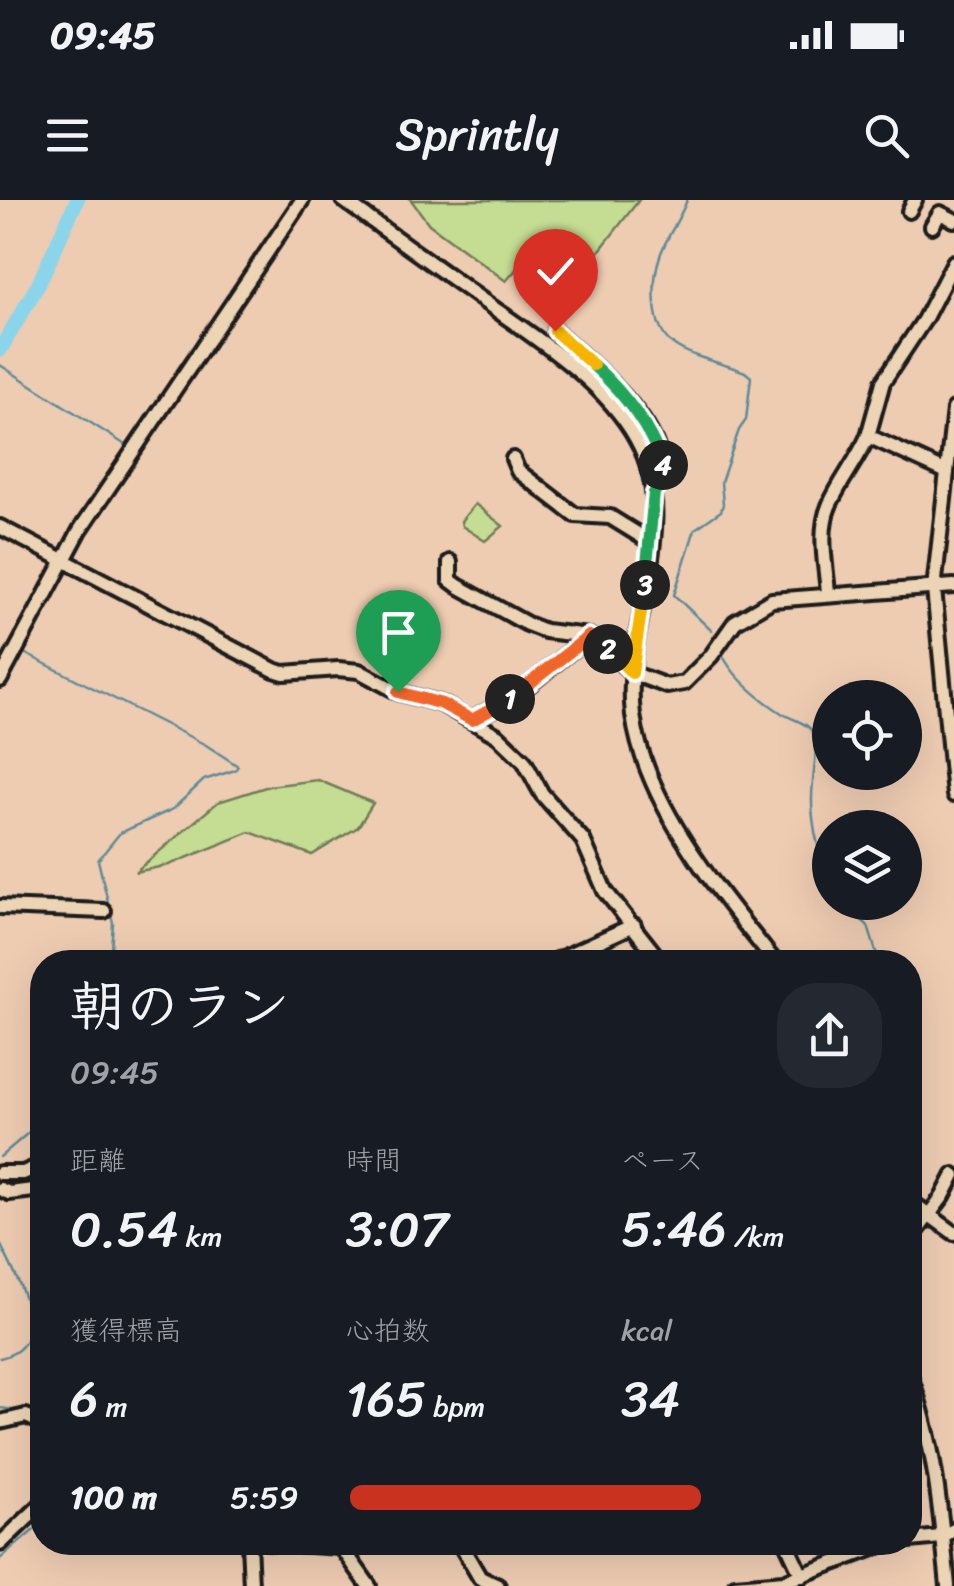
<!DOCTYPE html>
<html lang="ja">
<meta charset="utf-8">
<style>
:root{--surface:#171b24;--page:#242831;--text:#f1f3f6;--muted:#9ea1a6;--accent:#c8321e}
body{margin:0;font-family:Sriracha,"Klee One",sans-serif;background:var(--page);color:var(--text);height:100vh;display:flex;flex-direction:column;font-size:38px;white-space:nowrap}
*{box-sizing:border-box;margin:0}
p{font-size:32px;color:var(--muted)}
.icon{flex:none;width:55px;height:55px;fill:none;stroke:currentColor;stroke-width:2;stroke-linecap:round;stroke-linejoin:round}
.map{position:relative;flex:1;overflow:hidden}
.details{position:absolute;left:30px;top:750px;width:892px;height:605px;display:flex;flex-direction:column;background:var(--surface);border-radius:40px;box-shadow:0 10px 40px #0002}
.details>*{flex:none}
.buttons{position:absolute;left:812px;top:480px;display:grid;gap:20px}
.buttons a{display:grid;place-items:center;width:110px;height:110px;border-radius:50%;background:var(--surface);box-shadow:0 10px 40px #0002;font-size:50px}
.pin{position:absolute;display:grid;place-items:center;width:85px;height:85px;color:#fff;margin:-102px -42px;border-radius:50% 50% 50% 0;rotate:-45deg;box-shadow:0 0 10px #0007}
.pin .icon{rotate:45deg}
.km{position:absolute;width:50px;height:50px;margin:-25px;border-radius:50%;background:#222;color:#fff;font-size:28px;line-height:50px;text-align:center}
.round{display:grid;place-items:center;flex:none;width:105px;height:105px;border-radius:40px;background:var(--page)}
.overview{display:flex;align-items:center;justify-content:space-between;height:170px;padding:0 40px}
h1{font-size:55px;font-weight:600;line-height:75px}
.figures{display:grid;grid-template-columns:repeat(3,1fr);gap:15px;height:170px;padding:10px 40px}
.figures div{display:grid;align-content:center}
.figures b{font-size:50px;font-weight:600}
.figures small{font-size:28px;font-weight:400}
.figures p{font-size:28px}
ul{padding:0 40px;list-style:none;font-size:32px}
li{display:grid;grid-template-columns:160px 120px 1fr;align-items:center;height:75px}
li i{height:25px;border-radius:12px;background:var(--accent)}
.status{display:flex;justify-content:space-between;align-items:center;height:70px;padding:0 50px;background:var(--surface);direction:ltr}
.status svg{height:28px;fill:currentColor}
header{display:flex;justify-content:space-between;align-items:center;height:130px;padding:0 40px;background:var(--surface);font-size:45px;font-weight:600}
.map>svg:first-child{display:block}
.green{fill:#c5dd93;stroke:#707c58;stroke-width:2.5}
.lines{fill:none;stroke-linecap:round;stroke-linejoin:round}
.stream{stroke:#5f8b98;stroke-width:2.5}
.river{stroke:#8bd5eb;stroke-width:15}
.minor-casing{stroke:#1c1c1c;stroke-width:20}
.minor{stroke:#ecd4b4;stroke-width:12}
.split-1-casing{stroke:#fff;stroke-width:20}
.split-2-casing{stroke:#fff;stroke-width:20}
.split-3-casing{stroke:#fff;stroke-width:20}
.split-4-casing{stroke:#fff;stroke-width:20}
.split-5-casing{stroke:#fff;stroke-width:20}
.split-6-casing{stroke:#fff;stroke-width:20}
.split-1{stroke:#f0652b;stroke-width:12}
.split-2{stroke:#f0652b;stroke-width:12}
.split-3{stroke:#f5b400;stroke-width:12}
.split-4{stroke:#22a559;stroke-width:12}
.split-5{stroke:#22a559;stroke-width:12}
.split-6{stroke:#f5b400;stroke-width:12}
</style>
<div class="status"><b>09:45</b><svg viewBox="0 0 49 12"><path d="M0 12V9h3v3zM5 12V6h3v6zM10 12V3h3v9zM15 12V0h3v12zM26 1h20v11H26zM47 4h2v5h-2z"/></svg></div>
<header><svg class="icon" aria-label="menu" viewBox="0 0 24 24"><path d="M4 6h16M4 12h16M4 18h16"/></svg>Sprintly<svg class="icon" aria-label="search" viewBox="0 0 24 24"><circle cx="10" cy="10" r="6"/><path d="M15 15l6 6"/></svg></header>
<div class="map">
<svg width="954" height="1386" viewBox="0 0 954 1386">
<rect width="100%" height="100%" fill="#eeccb2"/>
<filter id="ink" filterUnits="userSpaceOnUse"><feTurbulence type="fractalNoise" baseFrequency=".01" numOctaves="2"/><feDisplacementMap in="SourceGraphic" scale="20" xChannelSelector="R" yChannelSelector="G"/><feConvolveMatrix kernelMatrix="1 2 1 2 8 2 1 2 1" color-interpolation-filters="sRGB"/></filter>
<g filter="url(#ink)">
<g class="green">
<polygon points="411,0 639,0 597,54 520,65 506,81 429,24"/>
<polygon points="475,304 503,326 485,341 462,326 461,321"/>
<polygon points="318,580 373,603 358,627 312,655 250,632 169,665 135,672 218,602 269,586"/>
</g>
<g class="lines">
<g class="stream">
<path d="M687,0C680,19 666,37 660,56C652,79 650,129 673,144C692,158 723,163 745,172L751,177L746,220L739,230L721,282L723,304L721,311L695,329L674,395L712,431"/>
<polyline points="0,165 127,246"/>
<polyline points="67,371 24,453 206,545 238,566 235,570 204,580 173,609 120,633 98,660 113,723 110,762"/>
<path d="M722,454C734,479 760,499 783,514C793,520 810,523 814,535C818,550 814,567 813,582C809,614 817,651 830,680"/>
<polyline points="844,702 868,726 876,752 884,762"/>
<polyline points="910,810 910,817"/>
<polyline points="0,957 42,921"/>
<path d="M0,1043C15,1076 58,1145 0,1158"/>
<polyline points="0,1208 22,1211"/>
<polyline points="30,1212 42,1215"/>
<polyline points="0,1359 42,1323"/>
</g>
<polyline class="river" points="0,150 39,83 77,0"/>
<g class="minor-casing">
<g id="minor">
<path d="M343,0C390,34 438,68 485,102C537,139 604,181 636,238C684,323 622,425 633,515C645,605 720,693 775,762"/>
<polyline points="909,11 915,0"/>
<polyline points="932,26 940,13 954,20"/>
<path d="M555,131C590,163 689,240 653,293"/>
<polyline points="954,209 934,389 954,595"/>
<polyline points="868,236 883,182 924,120 954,62"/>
<polyline points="513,259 518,271 575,315 610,317 652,343"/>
<polyline points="0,327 274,470 284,473 338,469 359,471 398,492 442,504 498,536 524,561 542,594 583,640 605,691 661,762"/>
<polyline points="450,362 450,380 458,386 527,424 545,431 589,436 599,442 632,473 667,486 684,483 711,456 735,422 772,400 954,386"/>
<path d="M828,393C826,366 818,332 829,306C840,281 857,261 868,236L947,272"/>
<polyline points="0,480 80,330 302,0"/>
<polyline points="472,520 514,497 589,436"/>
<polyline points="0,707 104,711"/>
<polyline points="553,762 634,725"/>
<polyline points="0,973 23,973 42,965"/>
<polyline points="0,989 9,993 42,989"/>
<polyline points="910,1001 954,1033"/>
<polyline points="910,1036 916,1032 943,996 954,975"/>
<path d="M910,1176C935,1242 941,1316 948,1386"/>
<polyline points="0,1222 26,1216 42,1223"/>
<polyline points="910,1340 941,1337 954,1330"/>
<polyline points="249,1342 251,1386"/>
<polyline points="269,1342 339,1347"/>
<polyline points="338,1342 369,1386"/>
<polyline points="459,1342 480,1378 498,1386"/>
<polyline points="786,1342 802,1376"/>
<polyline points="0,1344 42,1304"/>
<polyline points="735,1386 783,1382 890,1342"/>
</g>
</g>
<use href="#minor" class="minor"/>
</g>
</g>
<g class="lines" filter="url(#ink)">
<g class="split-1-casing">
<polyline id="split-1" points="398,492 442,504 472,520 510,499"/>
</g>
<g class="split-2-casing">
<polyline id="split-2" points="510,499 589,436 608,449"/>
</g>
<g class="split-3-casing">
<polyline id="split-3" points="608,449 632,473 645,385"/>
</g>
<g class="split-4-casing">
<polyline id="split-4" points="645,385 654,293 662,281 663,265"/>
</g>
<g class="split-5-casing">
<path id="split-5" d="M593,165C624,193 649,225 663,265"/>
</g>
<g class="split-6-casing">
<polyline id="split-6" points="555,131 593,165"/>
</g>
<use href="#split-1" class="split-1"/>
<use href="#split-2" class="split-2"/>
<use href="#split-3" class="split-3"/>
<use href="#split-4" class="split-4"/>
<use href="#split-5" class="split-5"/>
<use href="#split-6" class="split-6"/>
</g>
</svg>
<div class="buttons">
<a><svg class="icon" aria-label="locate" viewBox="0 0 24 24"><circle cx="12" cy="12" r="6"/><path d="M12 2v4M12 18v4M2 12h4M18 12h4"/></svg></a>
<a><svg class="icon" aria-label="layers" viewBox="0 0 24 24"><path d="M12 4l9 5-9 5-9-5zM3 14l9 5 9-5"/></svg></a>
</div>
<div class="pin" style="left:398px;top:492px;background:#1e9e55"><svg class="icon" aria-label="arrive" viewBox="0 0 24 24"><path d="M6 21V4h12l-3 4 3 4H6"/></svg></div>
<div class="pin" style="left:555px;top:131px;background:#d93025"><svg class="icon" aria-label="check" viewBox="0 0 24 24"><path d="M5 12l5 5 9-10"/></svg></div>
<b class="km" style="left:510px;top:499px">1</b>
<b class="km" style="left:608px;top:449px">2</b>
<b class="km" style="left:645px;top:385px">3</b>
<b class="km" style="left:663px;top:265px">4</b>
<section class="details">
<div class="overview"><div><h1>朝のラン</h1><p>09:45</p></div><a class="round"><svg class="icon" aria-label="share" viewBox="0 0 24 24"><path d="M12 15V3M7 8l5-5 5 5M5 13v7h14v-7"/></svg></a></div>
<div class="figures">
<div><p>距離</p><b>0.54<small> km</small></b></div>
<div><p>時間</p><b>3:07</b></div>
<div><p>ペース</p><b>5:46<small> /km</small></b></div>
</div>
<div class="figures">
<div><p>獲得標高</p><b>6<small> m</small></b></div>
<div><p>心拍数</p><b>165<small> bpm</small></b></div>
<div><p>kcal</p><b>34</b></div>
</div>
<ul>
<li><b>100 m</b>5:59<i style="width:66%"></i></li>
</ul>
</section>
</div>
